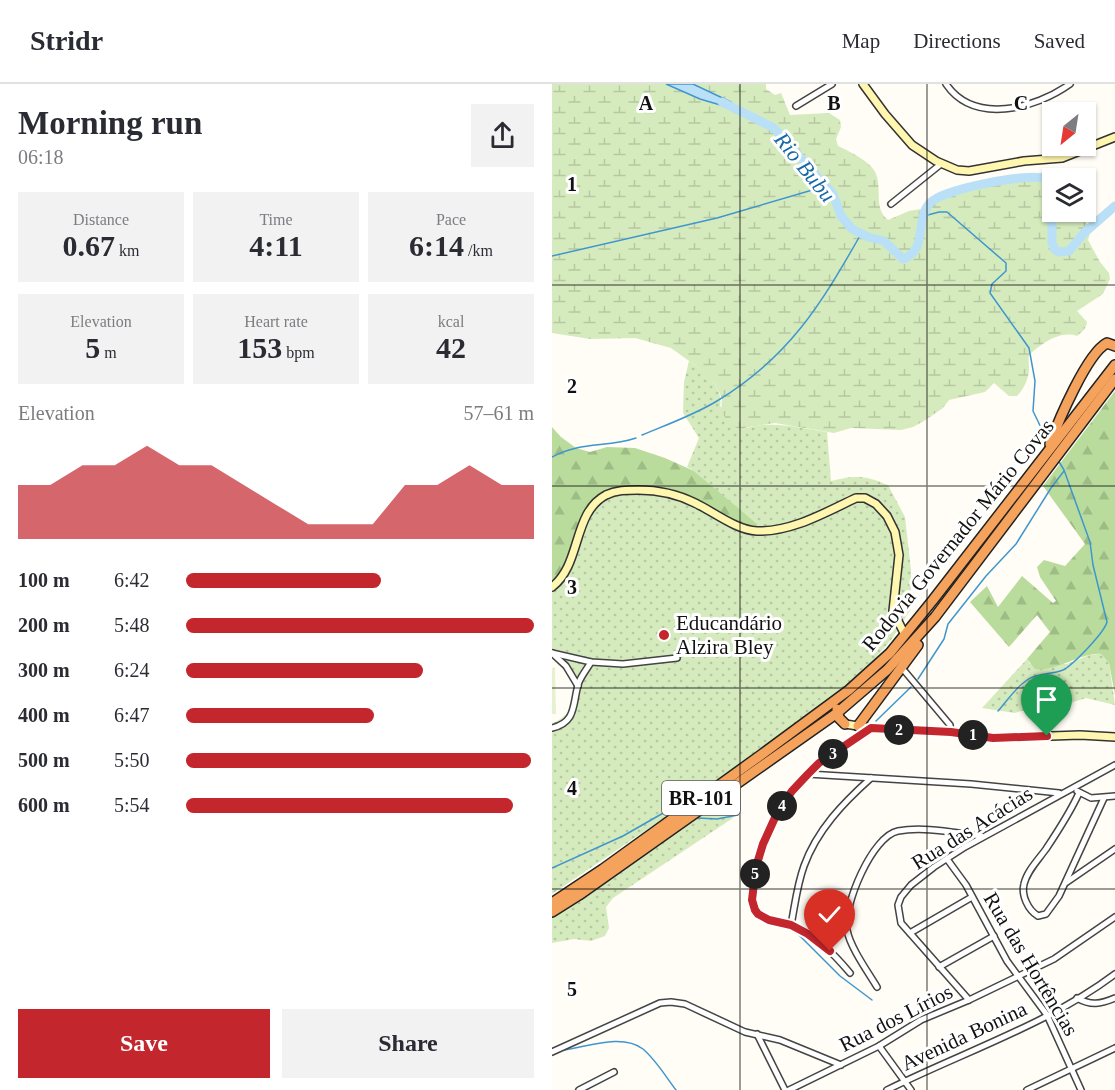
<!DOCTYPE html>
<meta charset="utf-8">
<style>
:root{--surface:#fff;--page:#f2f2f3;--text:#2b2b33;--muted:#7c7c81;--line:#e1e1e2;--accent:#c4262e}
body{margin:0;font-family:Georgia,serif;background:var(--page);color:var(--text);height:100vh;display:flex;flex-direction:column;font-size:22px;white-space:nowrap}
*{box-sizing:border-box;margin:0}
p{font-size:20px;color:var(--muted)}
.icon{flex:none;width:33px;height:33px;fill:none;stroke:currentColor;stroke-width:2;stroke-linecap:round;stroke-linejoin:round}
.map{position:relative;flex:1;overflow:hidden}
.drawer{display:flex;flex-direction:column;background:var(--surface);width:552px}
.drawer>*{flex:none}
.needle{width:39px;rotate:210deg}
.buttons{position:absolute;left:490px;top:18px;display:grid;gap:12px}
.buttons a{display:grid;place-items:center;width:54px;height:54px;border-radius:0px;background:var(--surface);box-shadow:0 2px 4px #0004;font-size:30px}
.pin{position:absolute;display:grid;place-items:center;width:51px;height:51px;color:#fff;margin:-62px -26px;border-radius:50% 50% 50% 0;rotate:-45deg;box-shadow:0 0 6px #0007}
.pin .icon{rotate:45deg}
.km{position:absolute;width:30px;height:30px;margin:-15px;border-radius:50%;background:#222;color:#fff;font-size:16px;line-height:30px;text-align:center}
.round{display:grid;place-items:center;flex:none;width:63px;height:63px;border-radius:0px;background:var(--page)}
.summary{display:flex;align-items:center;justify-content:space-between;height:102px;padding:0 18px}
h1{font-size:33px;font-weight:800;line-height:45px}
.stats{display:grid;grid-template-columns:repeat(3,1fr);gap:9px;height:102px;padding:6px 18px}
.stats div{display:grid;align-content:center;border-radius:0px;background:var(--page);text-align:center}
.stats b{font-size:30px;font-weight:800}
.stats small{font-size:16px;font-weight:400}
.stats p{font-size:16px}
.chart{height:168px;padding:12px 18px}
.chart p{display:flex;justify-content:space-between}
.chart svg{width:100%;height:108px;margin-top:6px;fill:var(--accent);opacity:.7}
.primary-button{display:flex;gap:12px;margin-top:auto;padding:12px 18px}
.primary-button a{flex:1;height:69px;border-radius:0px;background:var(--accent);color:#fff;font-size:24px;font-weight:800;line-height:69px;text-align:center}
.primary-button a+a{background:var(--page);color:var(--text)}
ul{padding:0 18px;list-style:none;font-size:20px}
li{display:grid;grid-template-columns:96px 72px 1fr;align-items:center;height:45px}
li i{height:15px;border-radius:8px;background:var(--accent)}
header{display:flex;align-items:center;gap:36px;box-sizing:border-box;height:84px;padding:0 30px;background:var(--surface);border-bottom:2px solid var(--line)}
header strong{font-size:28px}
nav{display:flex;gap:33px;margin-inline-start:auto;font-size:21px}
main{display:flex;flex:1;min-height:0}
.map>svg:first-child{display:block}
.grass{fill:url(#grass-dots)}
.forest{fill:url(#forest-firs)}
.wetland{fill:url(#wetland-marsh)}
.pitch{fill:#e6f2cf}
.water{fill:#b9e0f7;stroke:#3f96cf;stroke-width:1.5}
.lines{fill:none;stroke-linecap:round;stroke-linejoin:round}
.stream{stroke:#3f96cf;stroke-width:1.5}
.river{stroke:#b9e0f7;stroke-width:9}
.street-casing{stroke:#444;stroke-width:8}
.secondary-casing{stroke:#333;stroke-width:10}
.highway-casing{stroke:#222;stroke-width:12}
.street{stroke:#fff;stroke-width:5}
.secondary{stroke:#fff6b0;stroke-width:7}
.highway{stroke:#f5a25d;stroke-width:9}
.route-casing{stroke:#fff;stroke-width:12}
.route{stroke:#c4262e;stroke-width:8}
.grid{fill:none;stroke:#111;stroke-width:1.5;stroke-opacity:0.55}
.poi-dot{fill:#c4262e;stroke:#fff;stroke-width:2}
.labels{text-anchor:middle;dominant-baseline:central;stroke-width:6;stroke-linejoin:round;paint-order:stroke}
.shield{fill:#fff;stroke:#585858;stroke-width:1.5}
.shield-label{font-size:20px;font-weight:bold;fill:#111}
.street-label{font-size:21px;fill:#111;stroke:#fff}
.poi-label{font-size:21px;fill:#111;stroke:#fff;text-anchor:start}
.water-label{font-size:22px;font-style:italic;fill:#1768a6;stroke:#fff}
.grid-label{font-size:20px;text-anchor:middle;font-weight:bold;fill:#111;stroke:#fff;stroke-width:6;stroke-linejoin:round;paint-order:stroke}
</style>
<header>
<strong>Stridr</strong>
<nav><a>Map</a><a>Directions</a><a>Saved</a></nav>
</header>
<main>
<section class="drawer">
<div class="summary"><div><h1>Morning run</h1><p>06:18</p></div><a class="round"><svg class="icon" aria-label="share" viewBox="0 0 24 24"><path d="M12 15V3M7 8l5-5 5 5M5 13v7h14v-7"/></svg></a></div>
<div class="stats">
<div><p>Distance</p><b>0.67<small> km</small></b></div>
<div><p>Time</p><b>4:11</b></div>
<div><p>Pace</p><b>6:14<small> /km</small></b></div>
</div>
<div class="stats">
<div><p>Elevation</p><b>5<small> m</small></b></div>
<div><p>Heart rate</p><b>153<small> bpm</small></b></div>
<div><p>kcal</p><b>42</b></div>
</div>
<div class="chart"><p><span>Elevation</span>57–61 m</p>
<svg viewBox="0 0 160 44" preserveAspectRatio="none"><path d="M0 44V22L10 22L20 14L30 14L40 6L50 14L60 14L70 22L80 30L90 38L100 38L110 38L120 22L130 22L140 14L150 22L160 22V44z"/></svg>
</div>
<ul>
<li><b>100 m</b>6:42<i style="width:56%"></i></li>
<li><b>200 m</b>5:48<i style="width:100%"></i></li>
<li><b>300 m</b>6:24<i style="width:68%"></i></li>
<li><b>400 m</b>6:47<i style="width:54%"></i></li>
<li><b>500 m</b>5:50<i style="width:99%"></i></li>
<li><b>600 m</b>5:54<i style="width:94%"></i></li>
</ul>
<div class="primary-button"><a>Save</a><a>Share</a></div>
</section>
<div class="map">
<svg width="563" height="1006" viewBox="0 0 563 1006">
<defs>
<pattern id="grass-dots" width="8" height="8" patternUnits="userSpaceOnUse" patternTransform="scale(1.5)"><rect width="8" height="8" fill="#d5ebbd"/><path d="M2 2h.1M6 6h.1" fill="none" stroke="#b6c8a1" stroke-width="1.8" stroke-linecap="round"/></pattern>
<pattern id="forest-firs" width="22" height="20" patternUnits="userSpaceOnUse" patternTransform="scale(1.5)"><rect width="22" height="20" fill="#b9dc9c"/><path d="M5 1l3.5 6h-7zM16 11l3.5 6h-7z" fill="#9ebc85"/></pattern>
<pattern id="wetland-marsh" width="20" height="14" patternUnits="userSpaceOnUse" patternTransform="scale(1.5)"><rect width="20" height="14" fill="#d5ebbd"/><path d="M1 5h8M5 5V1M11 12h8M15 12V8" fill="none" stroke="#b6c8a1"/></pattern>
</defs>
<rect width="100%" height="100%" fill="#fffdf5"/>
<g class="grass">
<path d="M137,277C151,287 172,302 168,322L189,346C218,335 246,344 275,348L279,397C303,391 313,391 336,401L353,433L359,486V525L339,556L313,586L281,613L168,696L0,810V639C21,633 29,607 17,589C13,582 6,577 0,572V502L31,438L53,409L162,404L142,387L135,383L147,354L131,329L132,298Z"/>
<polygon points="546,570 549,570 557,579 563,621 534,614 509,622 469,627 463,629 430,624 475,575 478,580 515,580 537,571"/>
<path d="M174,714C180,719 184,726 181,734L61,814L54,823L57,844L53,852L39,857L22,855L0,859V833L27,818Z"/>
</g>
<g class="forest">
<path d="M563,307V611L557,579L549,570C529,568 506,588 483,585L475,575L498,548L485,531L457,563L418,518L435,502L446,523L470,492L501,519L504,517L488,493L485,483L492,476L513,482L533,460L491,402Z"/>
<polygon points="0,343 9,353 24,364 38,368 55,363 83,364 113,374 142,387 205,440 205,444 195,445 139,414 63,405 37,426 16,482 0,502"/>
</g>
<path class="wetland" d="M0,0H114L148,15L175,23L173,15L141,0H214V5L223,11L229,9L238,31L277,29L288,36L289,43L284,55L286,62C297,67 315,76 322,86C332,102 320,123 336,136L357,127L375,124L390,109L445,94L469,91L485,92L501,101V128H527L539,146L536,156L548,178L557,189L558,195L551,210L525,227L535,238C534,245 530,248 525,252C508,246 489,260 477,271C476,276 477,280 477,285C477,295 471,306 465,312H457L442,299L433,308L397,316L391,324L372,337L361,343L349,346L299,344L282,349L223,339L197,343L189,346L179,341L169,328L170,314L163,300L144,282L119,264L83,254L38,255L0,249Z"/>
<polygon class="pitch" points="3,583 4,630 0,630 0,584"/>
<polygon class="water" points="114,0 141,0 179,18 179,22 175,23 148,15"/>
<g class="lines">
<g class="stream">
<polyline points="372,132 387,128 395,128 454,179 454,187 440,200 438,209 477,264 483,297 481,327 495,356"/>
<polyline points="0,172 165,134 274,102"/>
<path d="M90,351C114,341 142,331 165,317C237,273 268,222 309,150"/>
<path d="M0,373C29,357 55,364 84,354"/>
<polyline points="366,595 392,555 396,540 434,492 464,460 499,404 512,387"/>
<path d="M446,627C455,617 463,604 475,596C486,588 499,591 511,586C521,581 552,549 555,538L541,481L538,458L512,386L506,376"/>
<polyline points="324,637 359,603"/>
<polyline points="246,697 254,687 266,678"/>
<polyline points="217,724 224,726"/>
<polyline points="146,734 165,735 186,731"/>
<polyline points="0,784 71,752 113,728 120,727"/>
<polyline points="222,840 235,845"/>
<polyline points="246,850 288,892 320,916"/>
<path d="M12,966C35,963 70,949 91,965C104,976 114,993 124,1006"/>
</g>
<path class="river" d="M170,18L222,44L281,110L289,132L300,145L316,153L332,157L351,175C376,167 363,134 378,119C391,105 478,88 495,95L500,105V159L503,166L507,168L517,167L532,149L563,122"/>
<g class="street-casing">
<g id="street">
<path d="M394,0C422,41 483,25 518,0"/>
<polyline points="244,22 280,0"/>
<polyline points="339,120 389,80"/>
<polyline points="0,569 39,578 71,580 125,574"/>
<polyline points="0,569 14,582 26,602"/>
<polyline points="350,584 398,641 399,648"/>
<path d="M0,644C26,638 20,618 27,598C30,591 35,585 39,578"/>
<polyline points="256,690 419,700 507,709"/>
<polyline points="525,707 539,714 563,712"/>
<path d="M527,709C518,729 506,747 494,765C486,776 475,787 472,800C469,811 476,826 486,832L494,830L507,812L552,714"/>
<polyline points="395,775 414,801 455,877 495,931 529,1006"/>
<polyline points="515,798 563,765"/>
<path d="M239,841C243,821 245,801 252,782C265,746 291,719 319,694"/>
<polyline points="358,849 420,813"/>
<polyline points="387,883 442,852"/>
<path d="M298,889C282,870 263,850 238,841C227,837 213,838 205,828C196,819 200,804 202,793C209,750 233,709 266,681C282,667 301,656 319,644"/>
<path d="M325,903C316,888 298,863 295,846C291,822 320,752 346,747C372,742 403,749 429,752"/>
<path d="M525,914C539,922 549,920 563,914"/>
<polyline points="417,916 349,839 346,821 349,813 359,801 382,783 413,763 563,681"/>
<polyline points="205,950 233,1006"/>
<polyline points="327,962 359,1006"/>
<polyline points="0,968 108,919 119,918 133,920 193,948 228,956 289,981"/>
<polyline points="27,1006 62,988"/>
<polyline points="237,1006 327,962 369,936 417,916 502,875 563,833"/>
<path d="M335,1006C409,969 497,940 563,890"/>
<polyline points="475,1006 563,964"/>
</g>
</g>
<g class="secondary-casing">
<g id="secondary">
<polyline points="311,0 333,30 360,61 384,77 405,86 417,87 472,77 510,74 563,53"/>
<path d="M0,503C30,480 20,429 54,411C64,406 75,406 86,406C106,406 125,410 143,419C162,428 184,446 205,447C240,448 274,428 304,414H313L324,420L335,432L343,448L347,471L341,527L353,551"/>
<polyline points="293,640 319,644 399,648 441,654 528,651 563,653"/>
</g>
</g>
<g class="highway-casing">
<g id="highway">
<path d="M498,360C506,338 535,269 555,259L563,262"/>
<polyline points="285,625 287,634 293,640"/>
<polyline points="306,642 366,561"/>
<polyline points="0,819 51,785 209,671 297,606 338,569 381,516 563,281"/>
<polyline points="0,828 27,811 285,629 335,586 383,533 563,295"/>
</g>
</g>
<use href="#street" class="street"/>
<use href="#secondary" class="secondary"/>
<use href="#highway" class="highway"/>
</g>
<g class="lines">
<g class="route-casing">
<polyline id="route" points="278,867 256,850 239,841 217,836 206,830 203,826 200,816 204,783 211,760 226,727 240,707 256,690 267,679 319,644 399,648 441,654 495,652"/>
</g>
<use href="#route" class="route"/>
</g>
<path class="grid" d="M188,0V1006M375,0V1006M0,201H563M0,402H563M0,604H563M0,805H563"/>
<circle class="poi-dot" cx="112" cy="551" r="6"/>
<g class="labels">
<rect class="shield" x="110" y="697" width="78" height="34" rx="4.5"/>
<g class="shield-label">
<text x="149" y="714">BR-101</text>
</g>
<g class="street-label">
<text transform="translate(406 451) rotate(-51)">Rodovia Governador Mário Covas</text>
<text transform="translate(420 744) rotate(-32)">Rua das Acácias</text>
<text transform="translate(479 880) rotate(59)">Rua das Hortências</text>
<text transform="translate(344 934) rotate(-27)">Rua dos Lírios</text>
<text transform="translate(412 952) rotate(-25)">Avenida Bonina</text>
</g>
<g class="poi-label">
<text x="124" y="539">Educandário<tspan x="124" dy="24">Alzira Bley</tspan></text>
</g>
<g class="water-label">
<text transform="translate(253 83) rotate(51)">Rio Bubu</text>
</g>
</g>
<g class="grid-label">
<text x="94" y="26">A</text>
<text x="282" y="26">B</text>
<text x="469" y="26">C</text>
<text x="20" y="107">1</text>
<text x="20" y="309">2</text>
<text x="20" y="510">3</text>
<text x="20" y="711">4</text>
<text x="20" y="912">5</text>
</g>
</svg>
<div class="buttons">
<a><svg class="needle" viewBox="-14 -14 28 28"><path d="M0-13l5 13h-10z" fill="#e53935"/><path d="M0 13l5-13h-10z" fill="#7c7c81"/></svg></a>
<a><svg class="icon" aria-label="layers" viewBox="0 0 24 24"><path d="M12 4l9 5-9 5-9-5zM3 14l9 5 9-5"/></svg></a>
</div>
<div class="pin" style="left:495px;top:652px;background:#1e9e55"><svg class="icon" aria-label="arrive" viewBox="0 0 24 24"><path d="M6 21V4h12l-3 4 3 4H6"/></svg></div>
<div class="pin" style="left:278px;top:867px;background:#d93025"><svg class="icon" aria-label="check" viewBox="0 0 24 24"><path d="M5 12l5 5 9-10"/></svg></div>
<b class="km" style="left:421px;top:651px">1</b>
<b class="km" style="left:347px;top:646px">2</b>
<b class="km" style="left:281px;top:670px">3</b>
<b class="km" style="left:230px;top:722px">4</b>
<b class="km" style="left:203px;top:790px">5</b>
</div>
</main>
